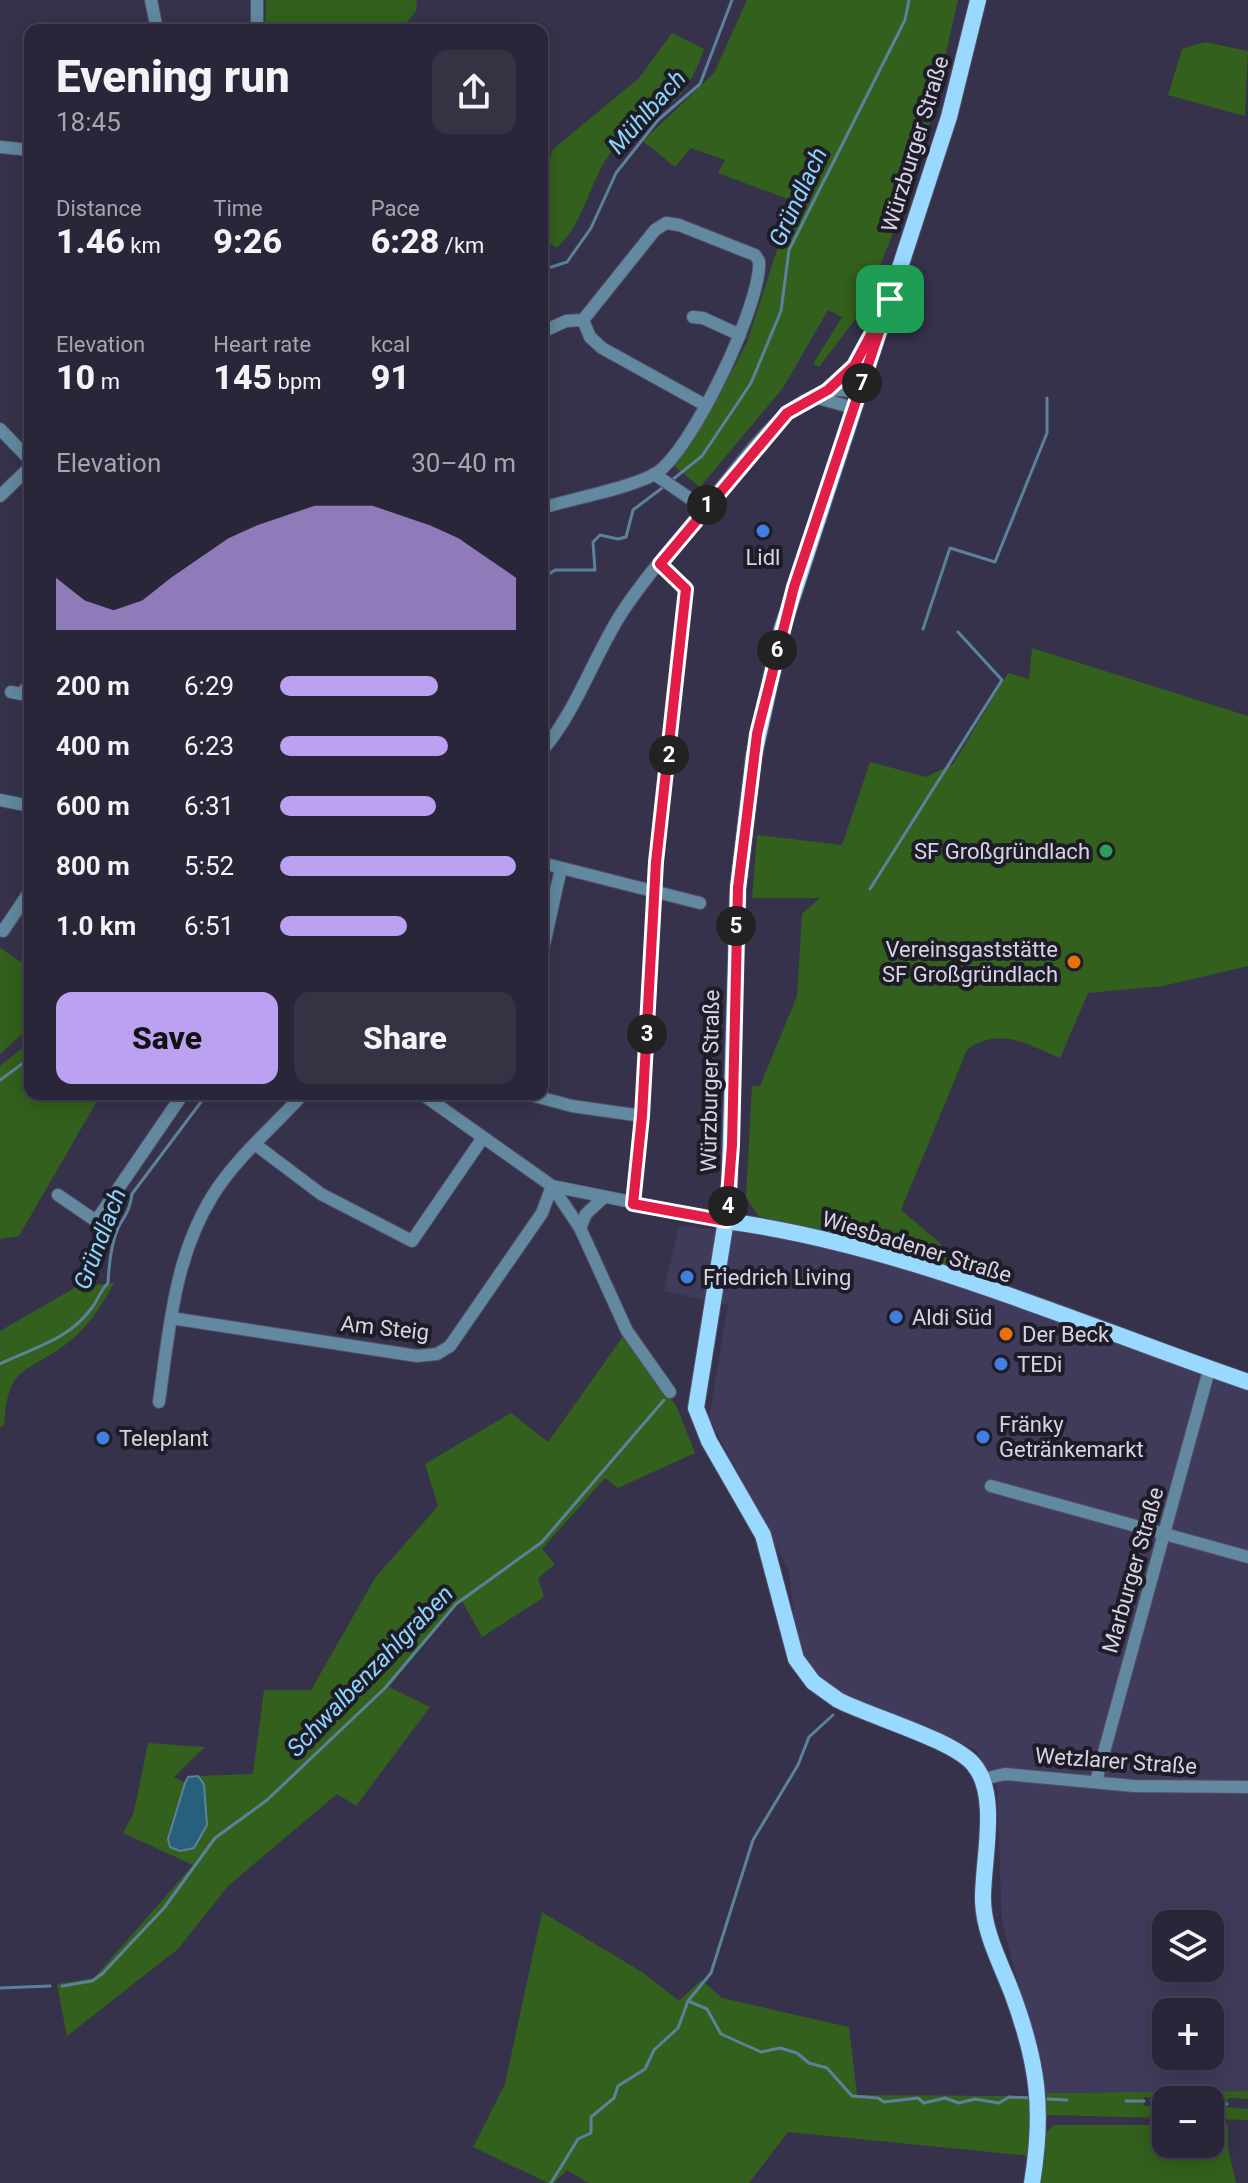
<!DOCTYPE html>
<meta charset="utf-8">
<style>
:root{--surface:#282638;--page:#343243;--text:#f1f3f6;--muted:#a5a5ae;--line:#444353;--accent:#bca0f2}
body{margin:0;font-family:Roboto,sans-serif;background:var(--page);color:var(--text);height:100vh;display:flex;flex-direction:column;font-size:30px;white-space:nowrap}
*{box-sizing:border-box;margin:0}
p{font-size:26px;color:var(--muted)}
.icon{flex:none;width:44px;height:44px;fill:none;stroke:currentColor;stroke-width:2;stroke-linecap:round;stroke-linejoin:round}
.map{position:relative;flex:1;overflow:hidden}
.sheet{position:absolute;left:24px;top:24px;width:524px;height:1076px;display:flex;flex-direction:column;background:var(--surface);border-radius:16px;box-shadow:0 4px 20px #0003,0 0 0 2px var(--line)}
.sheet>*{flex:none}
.tools{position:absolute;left:1152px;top:1910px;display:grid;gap:16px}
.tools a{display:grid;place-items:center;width:72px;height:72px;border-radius:16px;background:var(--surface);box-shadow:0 4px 20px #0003,0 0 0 2px var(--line);font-size:40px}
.pin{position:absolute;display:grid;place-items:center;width:68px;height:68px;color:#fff;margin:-34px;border-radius:16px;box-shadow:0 4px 12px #0006}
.km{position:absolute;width:40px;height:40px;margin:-20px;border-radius:50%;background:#222;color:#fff;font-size:22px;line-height:40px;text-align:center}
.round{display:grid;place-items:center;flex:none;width:84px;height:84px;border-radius:16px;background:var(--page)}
.overview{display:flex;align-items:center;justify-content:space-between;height:136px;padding:0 32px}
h1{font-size:44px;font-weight:800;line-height:60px}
.stats{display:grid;grid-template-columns:repeat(3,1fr);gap:12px;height:136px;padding:8px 32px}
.stats div{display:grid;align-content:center}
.stats b{font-size:34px;font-weight:800}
.stats small{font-size:22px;font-weight:400}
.stats p{font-size:22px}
.chart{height:224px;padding:16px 32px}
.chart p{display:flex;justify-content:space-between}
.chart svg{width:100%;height:144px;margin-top:8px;fill:var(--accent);opacity:.7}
.button{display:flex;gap:16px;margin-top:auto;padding:16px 32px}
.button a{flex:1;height:92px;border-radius:16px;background:var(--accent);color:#111;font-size:32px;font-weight:800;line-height:92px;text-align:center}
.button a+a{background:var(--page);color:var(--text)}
ul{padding:0 32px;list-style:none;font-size:26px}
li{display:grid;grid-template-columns:128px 96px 1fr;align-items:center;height:60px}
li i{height:20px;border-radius:10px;background:var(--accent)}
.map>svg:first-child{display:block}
.built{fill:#403b5b;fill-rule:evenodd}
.green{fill:#33601c}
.water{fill:#285f7c;stroke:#5c829b;stroke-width:2}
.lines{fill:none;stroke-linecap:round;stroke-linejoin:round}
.stream{stroke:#5c829b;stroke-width:3}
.minor-casing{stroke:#534f67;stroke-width:14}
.major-casing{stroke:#534f67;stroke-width:18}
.minor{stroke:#6289a0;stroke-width:12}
.major{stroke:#99d9ff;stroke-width:16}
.route-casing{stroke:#fff;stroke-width:16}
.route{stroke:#e11d48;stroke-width:10}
.shop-dot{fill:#3f7fe0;stroke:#1d1c27;stroke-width:3}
.leisure-dot{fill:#2e9e5b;stroke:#1d1c27;stroke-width:3}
.food-dot{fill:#e8710a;stroke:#1d1c27;stroke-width:3}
.labels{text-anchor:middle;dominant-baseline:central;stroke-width:8;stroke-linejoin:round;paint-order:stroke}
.street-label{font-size:22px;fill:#d6d4e4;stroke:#1d1c27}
.poi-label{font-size:22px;fill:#d6d4e4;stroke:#1d1c27;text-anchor:start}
.water-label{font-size:24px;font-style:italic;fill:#8cd4fd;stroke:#1d1c27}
</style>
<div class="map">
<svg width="1248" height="2183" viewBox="0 0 1248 2183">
<rect width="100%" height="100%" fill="#36324b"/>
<path class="built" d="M679,1226L789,1237L908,1268L1248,1389V2091L1046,2093L1002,1921L997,1786L975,1749L853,1700L815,1673L805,1658L796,1634L789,1571L709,1418L728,1305L664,1291ZM1166,1924H1210V1968H1166ZM1166,2012H1210V2056H1166Z"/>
<g class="green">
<polygon points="266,0 417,0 416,11 401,30 265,30"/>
<polygon points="747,0 958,0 927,135 893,233 863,309 819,367 813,364 842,317 828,310 783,388 700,487 674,466 712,409 747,342 793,201 718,173 725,160 691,148 675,167 643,141 714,73"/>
<path d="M672,33L704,49C681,117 656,103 615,147C590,176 586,221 557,248L542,239V199L552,150L639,78Z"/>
<polygon points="1205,42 1248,51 1245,116 1168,95 1182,49"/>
<path d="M1032,648L1248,716V966L1163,986L1088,993L1060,1058C1027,1044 998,1026 967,1050L901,1210L940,1243L962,1273L758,1216L746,1197L752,1086H760L797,996L802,914L820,898H752L757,835L842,845L870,762L926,777L953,764L1008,673L1029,679Z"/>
<polygon points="0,948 30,968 30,1027 0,1054"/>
<polygon points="30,1042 30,1082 19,1091 30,1085 30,1094 101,1094 19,1236 0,1239 0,1066"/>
<path d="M114,1283C100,1309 84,1333 58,1350C17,1376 9,1370 4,1425L0,1428V1331L76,1287Z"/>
<polygon points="624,1335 648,1372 676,1405 695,1453 618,1488 605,1478 542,1549 555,1564 538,1578 544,1597 482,1637 461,1599 389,1687 430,1707 356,1806 337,1794 228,1886 178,1949 67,2036 57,1984 94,1978 193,1865 123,1833 134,1812 148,1743 205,1747 174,1777 185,1783 168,1843 180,1851 194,1848 207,1825 204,1784 198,1776 253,1774 264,1690 311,1690 375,1578 438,1506 425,1464 511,1413 548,1442"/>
<polygon points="542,1912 642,1972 679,2001 701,1980 722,1998 849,2027 857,2095 1034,2096 1030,2156 788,2132 749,2183 589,2183 567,2170 554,2183 548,2183 473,2147 505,2084"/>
<polygon points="1248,2091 1248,2099 1228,2098 1227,2107 1248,2109 1248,2120 1210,2119 1210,2100 1144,2097 1144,2106 1166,2106 1166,2118 1046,2115 1046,2093"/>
<polygon points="1054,2125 1166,2125 1166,2144 1210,2144 1210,2125 1228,2125 1228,2148 1236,2183 1038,2183 1046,2133"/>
</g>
<polygon class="water" points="198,1776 204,1784 207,1825 194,1848 180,1851 170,1847 168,1839 185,1783 188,1777"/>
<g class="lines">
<g class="stream">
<polyline points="542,270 567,262 591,228 616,173 658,120 700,84 732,0"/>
<polyline points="672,480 702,456 751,383 781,311 789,250 905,20 909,0"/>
<polyline points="542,579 555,570 595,570 593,542 600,535 618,539 626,537 633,510 666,485"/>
<polyline points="923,629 950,548 995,562 1047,433 1047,398"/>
<polyline points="870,889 1002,680 958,632"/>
<polyline points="0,1080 30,1058"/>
<path d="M0,1364C33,1348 68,1340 91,1309C98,1300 100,1291 108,1283C109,1264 111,1241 120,1224C127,1213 130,1208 132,1194L207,1094"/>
<polyline points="62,1986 92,1981 102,1974 164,1908 215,1838 267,1800 385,1688 456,1604 542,1542 664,1400"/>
<polyline points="0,1988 50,1986"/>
<polyline points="688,2001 707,2009 721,2034 761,2052 780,2048 797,2053 809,2063 827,2068 852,2096 878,2098 884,2102 918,2098 924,2103 945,2098 959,2103 975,2099 999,2103 1009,2097 1031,2098"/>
<polyline points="1048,2099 1067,2100"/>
<polyline points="1126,2101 1144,2101"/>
<polyline points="1210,2104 1227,2104"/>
<polyline points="551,2183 578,2139 591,2133 591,2117 614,2098 618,2086 645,2069 654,2050 678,2028 688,2001 711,1973 753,1840 798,1765 809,1737 833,1715"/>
</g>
<g class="minor-casing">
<g id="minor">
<polyline points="151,0 157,30"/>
<polyline points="257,30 257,0"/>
<polyline points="0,147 30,150"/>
<polyline points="693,317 703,318 740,335"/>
<polyline points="583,320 590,337 602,348 705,405"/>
<polyline points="542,332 566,321 583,320"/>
<polyline points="814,397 854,408"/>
<polyline points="0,429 30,460"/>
<polyline points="654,474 704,508"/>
<polyline points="0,496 30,467"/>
<path d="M542,508C574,498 627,489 655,474C691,453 762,303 759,261L755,255L679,225L666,223L655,230L583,320"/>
<polyline points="11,692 21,694 30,684"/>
<path d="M542,751C577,710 593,658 621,614C647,574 681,537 711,500C735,471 759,437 787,413C806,397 835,382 859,395"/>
<polyline points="0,800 30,806"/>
<polyline points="542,863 700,903"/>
<polyline points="3,931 30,891"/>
<polyline points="542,954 561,868"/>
<polyline points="422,1094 552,1186 726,1221"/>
<polyline points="527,1094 572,1106 642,1116"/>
<polyline points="256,1145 321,1194 412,1241 482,1139"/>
<polyline points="552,1186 580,1228 627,1331 670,1392"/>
<polyline points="58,1195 96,1221 183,1094"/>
<polyline points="633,1204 642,1116 656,862 686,589 660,564"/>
<polyline points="580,1228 586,1214 603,1198"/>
<polyline points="171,1318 417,1356 437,1354 450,1346 542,1213 552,1186"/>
<path d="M159,1402C169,1331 174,1257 213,1195C236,1158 274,1126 303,1094"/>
<polyline points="991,1486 1248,1557"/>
<polyline points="983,1779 1005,1774 1134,1786 1248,1787"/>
<polyline points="1096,1781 1209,1370"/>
</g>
</g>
<g class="major-casing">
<g id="major">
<path d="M978,0L949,117L782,629L754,755L738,888L729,1201L696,1408L709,1441L763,1535L796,1659L813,1682L838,1700C871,1717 954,1740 974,1765C1000,1796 982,1863 983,1901C984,1933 1001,1964 1012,1993C1038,2063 1044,2110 1032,2183"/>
<polyline points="828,390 854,366 869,339"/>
<path d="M726,1221C904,1245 1079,1324 1248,1382"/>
</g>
</g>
<use href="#minor" class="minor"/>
<use href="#major" class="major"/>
</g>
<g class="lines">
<g class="route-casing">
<polygon id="route" points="890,299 794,587 757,734 738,888 732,1145 726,1221 633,1204 642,1116 656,862 686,589 660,564 787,413 828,390 854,366"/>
</g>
<use href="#route" class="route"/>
</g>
<g class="shop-dot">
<circle cx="763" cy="531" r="8"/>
<circle cx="687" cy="1277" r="8"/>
<circle cx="896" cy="1317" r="8"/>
<circle cx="1001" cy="1364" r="8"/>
<circle cx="983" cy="1437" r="8"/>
<circle cx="103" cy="1438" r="8"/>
</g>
<circle class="leisure-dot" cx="1106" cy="851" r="8"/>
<g class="food-dot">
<circle cx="1074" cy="962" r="8"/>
<circle cx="1006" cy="1334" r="8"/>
</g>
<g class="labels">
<g class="street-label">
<text transform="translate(915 144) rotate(-73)">Würzburger Straße</text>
<text transform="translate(710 1081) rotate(-89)">Würzburger Straße</text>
<text transform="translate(917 1247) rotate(17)">Wiesbadener Straße</text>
<text transform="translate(385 1328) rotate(6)">Am Steig</text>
<text transform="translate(1133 1570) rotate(-74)">Marburger Straße</text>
<text transform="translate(1116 1761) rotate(4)">Wetzlarer Straße</text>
</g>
<g class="poi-label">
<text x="763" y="557" text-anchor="middle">Lidl</text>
<text x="1090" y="851" text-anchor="end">SF Großgründlach</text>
<text x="1058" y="949" text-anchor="end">Vereinsgaststätte<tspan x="1058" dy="25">SF Großgründlach</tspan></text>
<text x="703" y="1277">Friedrich Living</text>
<text x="912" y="1317">Aldi Süd</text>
<text x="1022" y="1334">Der Beck</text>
<text x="1017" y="1364">TEDi</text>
<text x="999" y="1424">Fränky<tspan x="999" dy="25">Getränkemarkt</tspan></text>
<text x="119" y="1438">Teleplant</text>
</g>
<g class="water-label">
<text transform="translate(647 112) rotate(-48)">Mühlbach</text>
<text transform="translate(798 197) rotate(-65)">Gründlach</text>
<text transform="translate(100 1239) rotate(-69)">Gründlach</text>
<text transform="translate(370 1671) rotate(-46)">Schwalbenzahlgraben</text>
</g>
</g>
</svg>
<div class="tools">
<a><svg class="icon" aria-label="layers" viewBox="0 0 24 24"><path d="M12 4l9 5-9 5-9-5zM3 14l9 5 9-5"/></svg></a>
<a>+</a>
<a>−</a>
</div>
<div class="pin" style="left:890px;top:299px;background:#1e9e55"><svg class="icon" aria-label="arrive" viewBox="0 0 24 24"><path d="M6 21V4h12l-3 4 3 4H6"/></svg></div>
<b class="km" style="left:707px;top:505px">1</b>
<b class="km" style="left:669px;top:755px">2</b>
<b class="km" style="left:647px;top:1034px">3</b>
<b class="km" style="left:728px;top:1206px">4</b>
<b class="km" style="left:736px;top:926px">5</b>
<b class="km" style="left:777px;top:650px">6</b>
<b class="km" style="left:862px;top:383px">7</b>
<section class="sheet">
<div class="overview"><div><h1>Evening run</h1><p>18:45</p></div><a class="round"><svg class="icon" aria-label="share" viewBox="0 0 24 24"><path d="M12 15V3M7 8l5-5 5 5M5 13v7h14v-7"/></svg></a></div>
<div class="stats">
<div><p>Distance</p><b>1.46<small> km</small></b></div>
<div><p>Time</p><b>9:26</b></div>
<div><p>Pace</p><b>6:28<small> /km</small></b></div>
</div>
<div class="stats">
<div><p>Elevation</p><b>10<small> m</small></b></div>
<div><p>Heart rate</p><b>145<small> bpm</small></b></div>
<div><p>kcal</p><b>91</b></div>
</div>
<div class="chart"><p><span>Elevation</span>30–40 m</p>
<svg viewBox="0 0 160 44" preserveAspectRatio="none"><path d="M0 44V28L10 35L20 38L30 35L40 28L50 22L60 16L70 12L80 9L90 6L100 6L110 6L120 9L130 12L140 16L150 22L160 28V44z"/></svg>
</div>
<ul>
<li><b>200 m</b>6:29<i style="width:67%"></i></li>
<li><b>400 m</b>6:23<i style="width:71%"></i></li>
<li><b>600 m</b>6:31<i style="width:66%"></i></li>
<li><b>800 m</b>5:52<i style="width:100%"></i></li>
<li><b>1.0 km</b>6:51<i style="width:54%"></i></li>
</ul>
<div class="button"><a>Save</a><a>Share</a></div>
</section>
</div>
